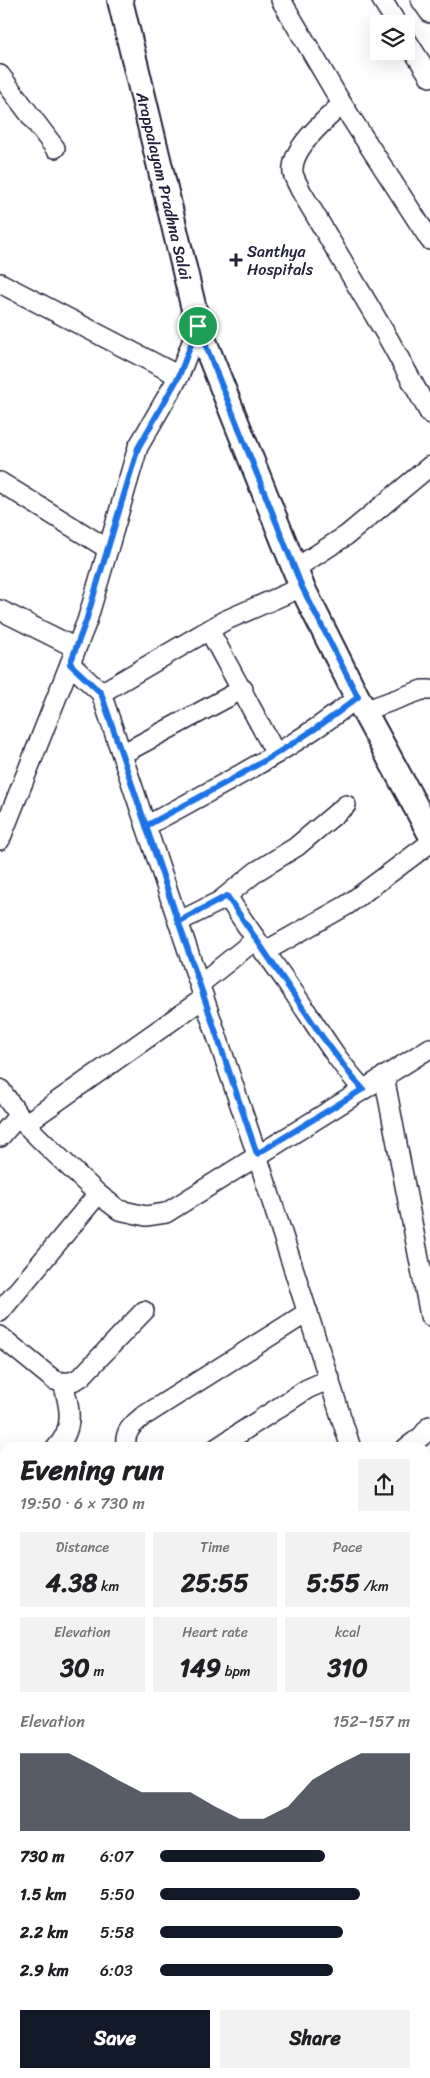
<!DOCTYPE html>
<meta charset="utf-8">
<style>
:root{--surface:#fff;--page:#f2f2f2;--text:#202124;--muted:#757577;--accent:#111827}
body{margin:0;font-family:Sriracha,sans-serif;background:var(--page);color:var(--text);height:100vh;display:flex;flex-direction:column;font-size:19px;white-space:nowrap}
*{box-sizing:border-box;margin:0}
p{font-size:16px;color:var(--muted)}
.icon{flex:none;width:28px;height:28px;fill:none;stroke:currentColor;stroke-width:2;stroke-linecap:round;stroke-linejoin:round}
.map{position:relative;flex:1;overflow:hidden}
.side{position:absolute;left:0px;top:1442px;width:430px;height:636px;display:flex;flex-direction:column;background:var(--surface);border-radius:15px 15px 0 0;box-shadow:0 5px 20px #0002}
.side>*{flex:none}
.controls{position:absolute;left:370px;top:15px;display:grid;gap:10px}
.controls a{display:grid;place-items:center;width:45px;height:45px;border-radius:0px;background:var(--surface);box-shadow:0 5px 20px #0002;font-size:25px}
.pin{position:absolute;display:grid;place-items:center;width:42px;height:42px;color:#fff;margin:-21px;border:2px solid #fff;border-radius:50%;box-shadow:0 1px 5px #0007}
.round{display:grid;place-items:center;flex:none;width:52px;height:52px;border-radius:0px;background:var(--page)}
.headline{display:flex;align-items:center;justify-content:space-between;height:85px;padding:0 20px}
h1{font-size:28px;font-weight:800;line-height:38px}
.figures{display:grid;grid-template-columns:repeat(3,1fr);gap:8px;height:85px;padding:5px 20px}
.figures div{display:grid;align-content:center;border-radius:0px;background:var(--page);text-align:center}
.figures b{font-size:25px;font-weight:800}
.figures small{font-size:14px;font-weight:400}
.figures p{font-size:14px}
.chart{height:140px;padding:10px 20px}
.chart p{display:flex;justify-content:space-between}
.chart svg{width:100%;height:90px;margin-top:5px;fill:var(--accent);opacity:.7}
.primary-button{display:flex;gap:10px;margin-top:auto;padding:10px 20px}
.primary-button a{flex:1;height:58px;border-radius:0px;background:var(--accent);color:#fff;font-size:20px;font-weight:800;line-height:58px;text-align:center}
.primary-button a+a{background:var(--page);color:var(--text)}
ul{padding:0 20px;list-style:none;font-size:16px}
li{display:grid;grid-template-columns:80px 60px 1fr;align-items:center;height:38px}
li i{height:12px;border-radius:6px;background:var(--accent)}
.map>svg:first-child{display:block}
.lines{fill:none;stroke-linecap:round;stroke-linejoin:round}
.minor-casing{stroke:#22223b;stroke-width:22}
.major-casing{stroke:#22223b;stroke-width:28}
.minor{stroke:#fff;stroke-width:19}
.major{stroke:#fff;stroke-width:24}
.route-casing{stroke:#fff;stroke-width:10}
.route{stroke:#1a73e8;stroke-width:6}
.poi-dot{fill:#22223b;stroke:#fff;stroke-width:2}
.labels{text-anchor:middle;dominant-baseline:central;stroke-width:4.5;stroke-linejoin:round;paint-order:stroke}
.street-label{font-size:16px;fill:#22223b;stroke:#fff}
.poi-label{font-size:16px;fill:#22223b;stroke:#fff;text-anchor:start}
</style>
<div class="map">
<svg width="430" height="2078" viewBox="0 0 430 2078">
<rect width="100%" height="100%" fill="#fff"/>
<filter id="ink" filterUnits="userSpaceOnUse"><feTurbulence type="fractalNoise" baseFrequency=".02" numOctaves="2"/><feDisplacementMap in="SourceGraphic" scale="10" xChannelSelector="R" yChannelSelector="G"/><feConvolveMatrix kernelMatrix="1 2 1 2 8 2 1 2 1" color-interpolation-filters="sRGB"/></filter>
<g filter="url(#ink)">
<g class="lines">
<g class="minor-casing">
<g id="minor">
<polyline points="281,0 342,104 430,240"/>
<polyline points="382,0 397,24"/>
<polyline points="421,0 430,13"/>
<polyline points="406,39 430,77"/>
<polyline points="0,75 55,148"/>
<path d="M342,104C326,120 290,148 293,173C294,178 298,185 301,191L388,338L430,414"/>
<polyline points="0,283 179,376"/>
<polyline points="0,482 108,549"/>
<polyline points="296,568 347,535 430,466"/>
<polyline points="0,610 76,648"/>
<polyline points="209,630 276,754"/>
<polyline points="70,664 101,693 257,1155 351,1448"/>
<polyline points="101,693 224,621 302,587"/>
<polyline points="364,711 422,690 430,690"/>
<polyline points="122,754 243,689"/>
<path d="M146,826C219,786 294,749 358,697"/>
<polyline points="0,840 87,621 138,447 179,376 198,326"/>
<path d="M227,896C247,928 270,958 292,990C315,1023 335,1059 363,1089"/>
<polyline points="178,922 220,901 257,871 296,847 346,805"/>
<polyline points="264,952 347,905 430,843"/>
<polyline points="200,984 255,940"/>
<polyline points="384,1076 430,1316"/>
<polyline points="0,1089 25,1124 44,1143 98,1194 119,1210 146,1216 166,1213 430,1048"/>
<polyline points="25,1124 204,998"/>
<polyline points="0,1137 19,1115"/>
<polyline points="0,1312 98,1194"/>
<path d="M0,1336L54,1380C66,1384 72,1383 82,1376L144,1311"/>
<path d="M56,1448C75,1428 70,1407 63,1383"/>
<path d="M126,1448C124,1432 131,1426 142,1417L308,1312"/>
<polyline points="217,1448 307,1389 330,1379"/>
<polyline points="406,1448 422,1436 430,1426"/>
<polyline points="0,1491 5,1487"/>
<polyline points="425,1677 430,1693"/>
<polyline points="0,1722 5,1729"/>
<polyline points="0,1789 5,1784"/>
<polyline points="0,1943 5,1939"/>
<polyline points="425,1971 430,1978"/>
<polyline points="0,1982 5,1987"/>
<polyline points="90,2074 94,2078"/>
<polyline points="162,2074 165,2078"/>
<polyline points="248,2074 251,2078"/>
<polyline points="351,2074 355,2078"/>
<polyline points="426,2078 430,2075"/>
</g>
</g>
<g class="major-casing">
<g id="major">
<path id="s1" d="M120,0L198,326L302,587L364,711L430,833"/>
</g>
</g>
<use href="#minor" class="minor"/>
<use href="#major" class="major"/>
</g>
</g>
<g class="lines" filter="url(#ink)">
<g class="route-casing">
<path id="route" d="M198,326L179,376L138,448L86,621L70,664L101,693L257,1154L363,1089L353,1078L321,1035L227,896L178,922L146,826C219,786 294,749 358,697L302,587L198,326"/>
</g>
<use href="#route" class="route"/>
</g>
<path class="poi-dot" d="M233.5 252.5h5v5h5v5h-5v5h-5v-5h-5v-5h5z"/>
<g class="labels">
<g class="street-label">
<text stroke="none"><textPath href="#s1" startOffset="191">Arappalayam Pradhna Salai</textPath></text>
</g>
<g class="poi-label">
<text x="247" y="251">Santhya<tspan x="247" dy="18">Hospitals</tspan></text>
</g>
</g>
</svg>
<div class="controls">
<a><svg class="icon" aria-label="layers" viewBox="0 0 24 24"><path d="M12 4l9 5-9 5-9-5zM3 14l9 5 9-5"/></svg></a>
</div>
<div class="pin" style="left:198px;top:326px;background:#1e9e55"><svg class="icon" aria-label="arrive" viewBox="0 0 24 24"><path d="M6 21V4h12l-3 4 3 4H6"/></svg></div>
<section class="side">
<div class="headline"><div><h1>Evening run</h1><p>19:50 · 6 × 730 m</p></div><a class="round"><svg class="icon" aria-label="share" viewBox="0 0 24 24"><path d="M12 15V3M7 8l5-5 5 5M5 13v7h14v-7"/></svg></a></div>
<div class="figures">
<div><p>Distance</p><b>4.38<small> km</small></b></div>
<div><p>Time</p><b>25:55</b></div>
<div><p>Pace</p><b>5:55<small> /km</small></b></div>
</div>
<div class="figures">
<div><p>Elevation</p><b>30<small> m</small></b></div>
<div><p>Heart rate</p><b>149<small> bpm</small></b></div>
<div><p>kcal</p><b>310</b></div>
</div>
<div class="chart"><p><span>Elevation</span>152–157 m</p>
<svg viewBox="0 0 160 44" preserveAspectRatio="none"><path d="M0 44V6L10 6L20 6L30 12L40 19L50 25L60 25L70 25L80 32L90 38L100 38L110 32L120 19L130 12L140 6L150 6L160 6V44z"/></svg>
</div>
<ul>
<li><b>730 m</b>6:07<i style="width:66%"></i></li>
<li><b>1.5 km</b>5:50<i style="width:80%"></i></li>
<li><b>2.2 km</b>5:58<i style="width:73%"></i></li>
<li><b>2.9 km</b>6:03<i style="width:69%"></i></li>
</ul>
<div class="primary-button"><a>Save</a><a>Share</a></div>
</section>
</div>
